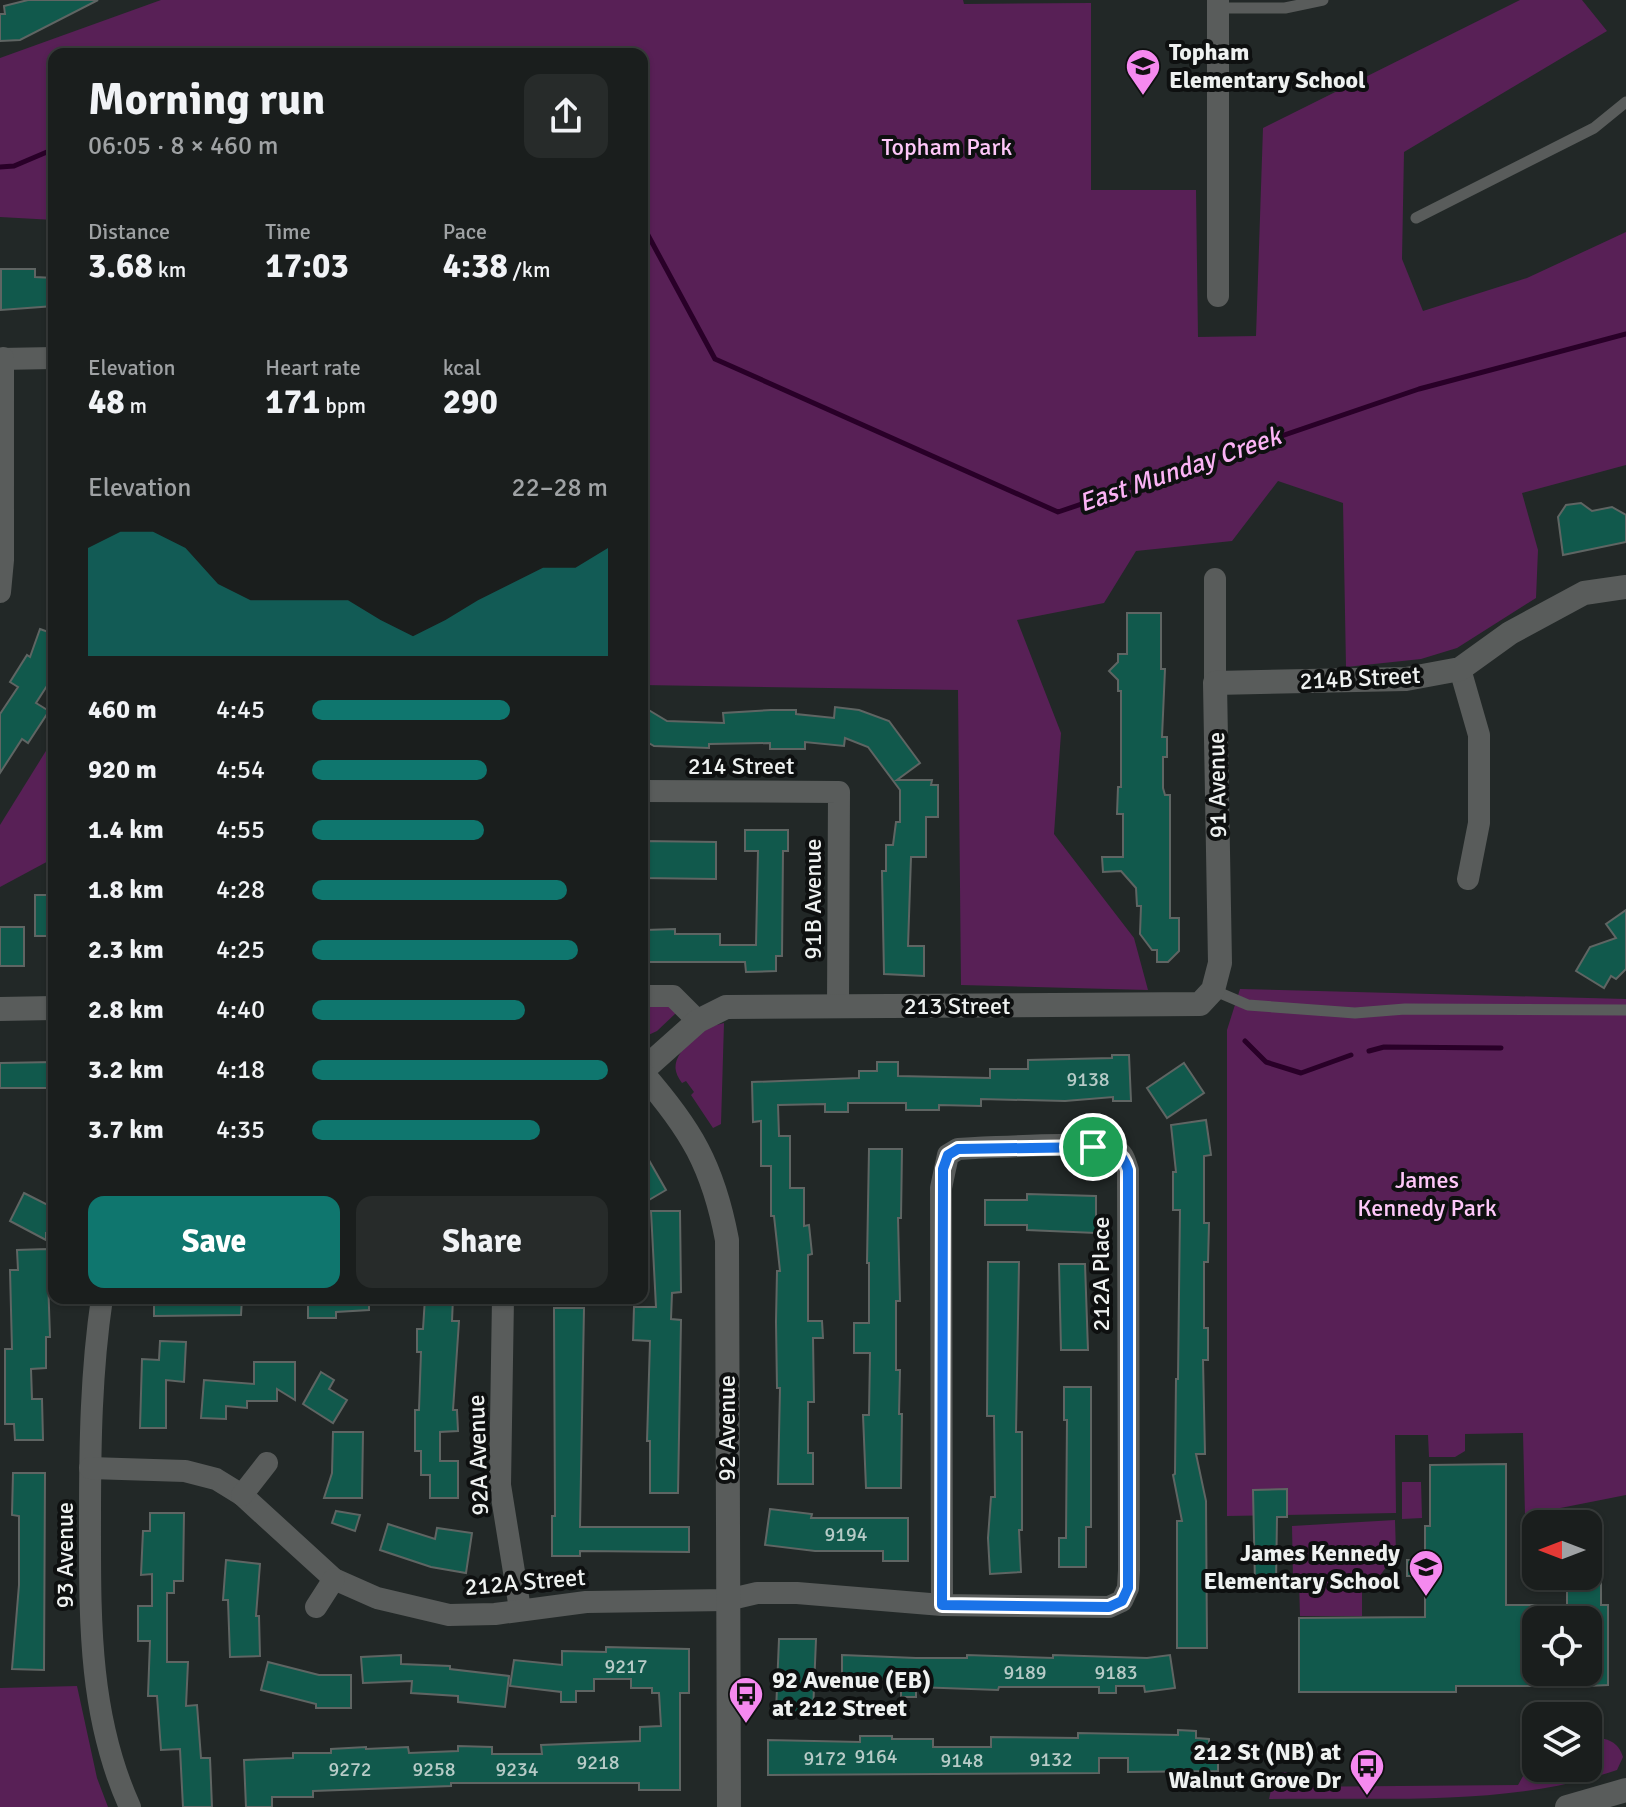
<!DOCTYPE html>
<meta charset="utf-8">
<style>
:root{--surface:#1a1e1d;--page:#272b2a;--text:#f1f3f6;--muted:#9fa2a4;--line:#383c3b;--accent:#0f766e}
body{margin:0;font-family:Signika,sans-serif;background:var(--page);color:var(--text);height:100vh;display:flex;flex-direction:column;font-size:30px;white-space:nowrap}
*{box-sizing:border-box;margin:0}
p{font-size:26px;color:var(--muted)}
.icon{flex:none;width:44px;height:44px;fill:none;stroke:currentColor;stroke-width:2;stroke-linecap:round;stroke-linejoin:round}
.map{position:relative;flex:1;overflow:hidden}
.side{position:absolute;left:48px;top:48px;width:600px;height:1256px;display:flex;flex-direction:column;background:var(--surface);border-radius:16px;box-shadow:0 2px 6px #0004,0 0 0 2px var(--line)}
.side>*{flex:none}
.needle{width:52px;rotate:270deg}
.tools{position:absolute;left:1522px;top:1510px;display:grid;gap:16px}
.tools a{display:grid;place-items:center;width:80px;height:80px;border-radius:16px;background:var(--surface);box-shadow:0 2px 6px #0004,0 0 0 2px var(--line);font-size:40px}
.pin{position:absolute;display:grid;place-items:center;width:68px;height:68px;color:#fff;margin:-34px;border:4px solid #fff;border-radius:50%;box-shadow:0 2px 8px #0007}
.round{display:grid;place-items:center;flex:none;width:84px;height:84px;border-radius:16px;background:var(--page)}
.headline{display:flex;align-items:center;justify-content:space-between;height:136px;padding:0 40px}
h1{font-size:44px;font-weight:700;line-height:60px}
.stats{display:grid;grid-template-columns:repeat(3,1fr);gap:12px;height:136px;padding:8px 40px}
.stats div{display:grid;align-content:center}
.stats b{font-size:34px;font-weight:700}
.stats small{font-size:22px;font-weight:400}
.stats p{font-size:22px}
.chart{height:224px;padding:16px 40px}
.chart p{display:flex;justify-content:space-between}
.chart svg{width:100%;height:144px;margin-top:8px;fill:var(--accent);opacity:.7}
.action{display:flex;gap:16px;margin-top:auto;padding:16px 40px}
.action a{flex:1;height:92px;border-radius:16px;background:var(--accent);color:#fff;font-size:32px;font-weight:700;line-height:92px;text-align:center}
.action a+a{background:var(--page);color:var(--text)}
ul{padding:0 40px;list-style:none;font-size:26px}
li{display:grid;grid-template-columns:128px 96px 1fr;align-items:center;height:60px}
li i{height:20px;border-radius:10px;background:var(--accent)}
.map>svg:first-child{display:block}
.green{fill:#582056}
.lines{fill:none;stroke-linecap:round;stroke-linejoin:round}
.stream{stroke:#290028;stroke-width:5}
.building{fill:#11594c;stroke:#5f6563;stroke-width:2}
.service{stroke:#595c5b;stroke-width:11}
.minor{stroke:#595c5b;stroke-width:22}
.tertiary{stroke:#595c5b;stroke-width:24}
.route-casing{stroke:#fff;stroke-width:16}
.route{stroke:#1a73e8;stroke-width:10}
.labels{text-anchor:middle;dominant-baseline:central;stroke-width:8;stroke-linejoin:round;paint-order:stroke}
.number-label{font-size:20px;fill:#b7cbc7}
.poi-label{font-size:24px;font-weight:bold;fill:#eef1f0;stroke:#0e1010;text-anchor:start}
.park-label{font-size:24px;fill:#fec7f9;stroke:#0e1010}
.street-label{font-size:24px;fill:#eef1f0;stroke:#0e1010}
.water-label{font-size:26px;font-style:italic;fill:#fbb3f5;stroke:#0e1010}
</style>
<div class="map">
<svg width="1626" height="1807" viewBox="0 0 1626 1807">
<rect width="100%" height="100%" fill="#222827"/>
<g class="green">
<polygon points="161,0 963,0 964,4 1091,3 1091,190 1196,190 1198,337 1256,336 1263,128 1520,0 1582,0 1607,31 1404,152 1402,259 1423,311 1527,278 1626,232 1626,465 1522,493 1538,550 1536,598 1457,648 1421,659 1346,667 1343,503 1278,481 1232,541 1136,551 1104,603 1017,620 1061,733 1054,834 1134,938 1148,990 961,985 958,690 642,685 642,54 54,54 54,220 0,217 0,58"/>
<polygon points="54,738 54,858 0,887 0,825"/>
<polygon points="1240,989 1626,999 1626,1495 1525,1515 1523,1433 1465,1434 1465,1451 1455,1457 1429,1457 1428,1435 1395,1435 1396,1513 1227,1516 1227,1030"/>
<polygon points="642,1003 670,1007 676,1013 657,1031 642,1038"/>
<path d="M724,1023L721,1124L713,1128L691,1095L694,1092L686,1081L682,1083C674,1072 673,1064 681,1052L677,1049L709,1027Z"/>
<polygon points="1402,1482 1421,1482 1422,1518 1402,1519"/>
<polygon points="1395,1520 1396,1553 1379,1577 1293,1579 1292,1526"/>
<polygon points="1362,1580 1362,1616 1300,1616 1299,1581"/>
<polygon points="77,1686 97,1778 108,1807 0,1807 0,1688"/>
<path d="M1588,1738C1604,1737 1618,1740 1623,1757L1617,1770C1509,1807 1383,1797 1269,1799L1272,1786L1281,1772H1287L1281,1787L1518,1785L1527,1769L1536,1766L1588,1768Z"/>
</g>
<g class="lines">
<g class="stream">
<polyline points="0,167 14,166 54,149"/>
<polyline points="642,224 715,359 1058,512 1419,389 1626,334"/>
<polyline points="1245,1041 1266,1062 1301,1073 1351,1055"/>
<polyline points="1369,1051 1384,1047 1501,1048"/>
</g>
</g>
<g class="building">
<polygon points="28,0 98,0 20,40 0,41 0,14 5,14 4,6"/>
<polygon points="1,269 35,269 35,277 54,278 54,306 1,310"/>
<polygon points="1581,503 1592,511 1612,507 1626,515 1626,542 1563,555 1558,517 1566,505"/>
<polygon points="1127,613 1161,613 1161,669 1165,669 1162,737 1167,737 1167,757 1163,757 1163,788 1165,795 1170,795 1170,918 1179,918 1179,951 1168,962 1157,962 1157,950 1152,950 1140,934 1141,906 1137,906 1136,888 1121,871 1103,872 1102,857 1123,857 1123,814 1117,814 1118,787 1121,787 1121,691 1118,691 1118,680 1109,671 1118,662 1118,654 1127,654"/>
<polygon points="40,629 54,634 54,675 36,703 49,711 28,743 22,739 0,773 0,714 18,687 10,682 27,655 30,657"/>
<polygon points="642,706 667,721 724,723 723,713 771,710 796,710 796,714 834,718 835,707 859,710 889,721 920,763 897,780 932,780 931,785 938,785 938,817 926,817 926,857 911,857 908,946 924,946 924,976 884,974 882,871 886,871 886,845 893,845 896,822 900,822 900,790 868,747 845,738 844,746 805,742 805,749 770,749 770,743 709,744 709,748 654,746 642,739"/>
<polygon points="745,830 788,830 788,851 783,851 782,956 776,956 776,971 746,972 745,962 647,962 646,930 675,929 675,934 720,934 720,945 756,945 758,851 745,851"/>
<polygon points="642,841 716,842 716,879 642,878"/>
<rect x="35" y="895" width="19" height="41"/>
<polygon points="1626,910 1626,969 1616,979 1611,976 1604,988 1576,971 1590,947 1616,938 1606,924"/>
<rect x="0" y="927" width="24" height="39"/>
<polygon points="1112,1055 1129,1055 1131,1101 1113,1101 1113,1097 1065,1101 981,1099 981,1106 939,1105 939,1110 906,1110 906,1103 848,1103 848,1112 825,1112 825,1104 778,1105 779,1136 790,1136 790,1188 804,1188 804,1226 809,1225 812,1254 808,1255 808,1321 822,1321 823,1338 813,1338 814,1402 808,1402 808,1453 813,1453 813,1484 778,1484 780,1388 777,1388 776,1322 777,1271 780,1271 774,1216 771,1216 771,1166 761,1166 761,1121 753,1122 752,1082 859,1078 859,1071 877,1071 877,1062 898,1062 898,1076 990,1078 990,1069 1028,1069 1028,1060 1112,1058"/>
<polygon points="54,1062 54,1088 0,1088 0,1063"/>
<polygon points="1184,1063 1204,1093 1167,1118 1147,1088"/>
<polygon points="1206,1120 1211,1155 1204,1156 1204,1223 1209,1223 1208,1262 1204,1262 1204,1328 1208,1328 1208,1360 1203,1360 1205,1454 1196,1454 1206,1501 1207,1648 1177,1648 1177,1521 1182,1521 1173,1475 1175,1474 1176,1379 1178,1379 1180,1210 1173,1210 1173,1172 1176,1172 1171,1125"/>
<polygon points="642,1148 666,1190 642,1204"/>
<polygon points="869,1149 902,1149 901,1218 898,1218 900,1301 896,1301 896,1370 900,1370 899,1414 902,1414 901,1488 866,1488 863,1415 869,1415 870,1353 854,1353 854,1323 869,1323 869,1263 867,1263"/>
<polygon points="24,1193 54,1208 54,1233 46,1233 46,1240 10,1221"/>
<polygon points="1027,1194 1096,1196 1096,1233 1027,1230 1027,1225 985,1225 985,1200 1027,1200"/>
<polygon points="651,1211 680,1211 681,1292 672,1293 671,1319 681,1320 678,1493 650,1493 650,1441 647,1441 650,1341 633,1340 634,1307 656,1307"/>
<polygon points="47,1249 50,1337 46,1337 46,1368 31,1369 32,1399 42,1399 43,1440 15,1440 14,1424 5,1424 5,1349 12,1349 10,1270 18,1270 17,1250"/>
<polygon points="988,1262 1019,1262 1016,1432 1022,1432 1022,1530 1019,1530 1021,1572 990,1574 988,1538 991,1497 995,1497 994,1416 987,1416"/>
<polygon points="1059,1264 1085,1264 1088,1350 1061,1350"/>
<polygon points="154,1298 242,1298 241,1315 154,1316"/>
<polygon points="308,1298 369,1298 369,1310 336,1312 336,1318 308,1318"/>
<polygon points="425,1298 453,1298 452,1321 459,1321 453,1410 457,1410 458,1431 440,1432 440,1461 458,1461 458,1498 430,1498 430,1475 421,1475 421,1451 415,1451 415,1410 419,1410 421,1352 417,1352 417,1329 423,1329"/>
<polygon points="554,1308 584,1308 580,1527 689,1527 689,1552 580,1551 580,1556 552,1556 552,1516 555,1516"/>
<polygon points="160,1341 186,1342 184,1382 166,1380 166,1428 140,1428 142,1359 159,1360"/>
<polygon points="254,1362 295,1362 295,1400 277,1389 277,1401 247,1401 247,1408 226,1406 226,1419 201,1418 204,1380 254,1384"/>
<polygon points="321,1372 334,1380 329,1389 347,1400 333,1423 303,1404"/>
<polygon points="1064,1387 1091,1387 1091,1527 1086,1527 1086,1567 1059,1567 1059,1538 1066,1538 1067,1420 1064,1420"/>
<polygon points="333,1432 363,1432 362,1498 324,1498 332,1473"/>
<polygon points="1506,1464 1506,1605 1567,1605 1567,1576 1601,1576 1601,1605 1608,1605 1608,1685 1588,1686 1588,1620 1536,1620 1536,1686 1456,1686 1456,1692 1299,1692 1299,1618 1425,1617 1425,1576 1407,1576 1407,1560 1425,1560 1425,1526 1430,1526 1430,1465"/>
<polygon points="13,1473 45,1473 44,1670 12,1669 19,1585 19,1516 12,1515"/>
<polygon points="1287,1489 1287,1517 1277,1517 1276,1584 1255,1584 1253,1490"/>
<polygon points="770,1509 812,1514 811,1518 908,1518 908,1561 883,1561 883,1551 815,1551 765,1545"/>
<polygon points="336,1511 360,1515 355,1531 332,1523"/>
<polygon points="150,1513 184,1513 183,1581 174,1581 174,1593 167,1593 167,1662 188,1662 186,1706 197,1705 201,1758 210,1758 212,1807 183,1807 180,1749 161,1750 157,1696 148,1696 150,1641 138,1641 138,1606 152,1606 152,1574 141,1575 143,1531 150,1531"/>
<polygon points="388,1524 435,1539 437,1528 472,1533 466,1573 431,1567 380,1550"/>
<polygon points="226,1560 260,1564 256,1616 259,1616 260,1656 230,1657 228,1600 223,1600"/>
<polygon points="779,1639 816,1639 813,1712 776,1712"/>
<polygon points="606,1647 689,1649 689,1693 680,1693 680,1790 639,1790 639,1783 451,1783 451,1786 313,1791 313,1797 272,1797 272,1807 246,1807 244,1760 293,1758 293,1753 331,1753 331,1749 366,1747 366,1749 408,1747 409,1753 458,1751 458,1746 492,1747 492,1754 542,1754 541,1745 640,1741 640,1727 661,1726 659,1693 652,1693 652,1688 631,1688 631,1679 594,1679 594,1691 576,1691 576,1702 561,1702 561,1692 510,1686 514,1660 562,1665 562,1651 606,1652"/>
<polygon points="401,1655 401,1664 450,1666 450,1669 509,1676 505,1707 458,1702 458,1696 411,1693 412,1681 363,1683 361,1657"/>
<polygon points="842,1655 916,1658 967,1658 967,1655 1053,1658 1053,1655 1147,1658 1170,1655 1175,1688 1145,1692 1144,1686 1116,1686 1116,1693 1099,1693 1099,1687 999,1687 998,1690 916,1687 916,1697 901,1697 901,1686 889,1686 889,1680 842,1680"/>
<polygon points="268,1662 319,1675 351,1675 351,1708 316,1708 316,1704 261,1690"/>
<polygon points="1178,1730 1196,1731 1196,1738 1209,1739 1209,1750 1218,1750 1218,1771 1128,1772 1128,1758 1099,1758 1099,1773 768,1775 768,1740 860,1742 860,1736 892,1736 892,1739 933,1739 933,1747 991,1747 991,1737 1078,1738 1078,1733 1178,1735"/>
</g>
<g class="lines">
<g class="service">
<polyline points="1218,8 1285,8 1323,0"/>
<polyline points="1416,218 1594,128 1626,102"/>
<polyline points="1213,990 1248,1005 1355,1013 1405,1009 1626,1010"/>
</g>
<g class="minor">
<polyline points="1218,0 1218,296"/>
<polyline points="0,359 54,358"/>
<polyline points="1215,579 1215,683"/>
<polyline points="0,592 3,560 3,358"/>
<polyline points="1460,669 1479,735 1479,823 1468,879"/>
<polyline points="642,791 839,792 838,1006"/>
<polyline points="642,996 673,996 698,1021"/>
<path d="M102,1298C91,1372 90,1444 90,1518C90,1617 88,1715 130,1807"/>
<polyline points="503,1298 500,1485 520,1609"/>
<path d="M90,1468L185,1471L216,1479L242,1495L334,1579L377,1598L449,1615L495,1614L586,1602L727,1600L757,1593H797L942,1605L1109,1607L1122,1601L1128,1588L1129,1570L1128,1170C1125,1162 1124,1153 1115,1150C1088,1141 1007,1147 975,1148L958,1149L948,1155L941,1188L942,1605"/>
<polyline points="242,1495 267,1463"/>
<polyline points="316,1607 334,1579"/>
</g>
<g class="tertiary">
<polyline points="0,1009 54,1008"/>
<polyline points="642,1071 698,1021 726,1007 1200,1004 1213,990 1220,963 1215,683 1406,679 1460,669 1510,633 1584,593 1626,587"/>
<path d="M642,1073C691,1129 713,1166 727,1240L729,1807"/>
<polyline points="1567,1807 1626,1790"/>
</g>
</g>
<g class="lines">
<g class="route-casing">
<path id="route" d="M1093,1147C1113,1150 1122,1150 1128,1170V1588L1122,1601L1109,1607L942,1605L943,1169L948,1155L958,1149Z"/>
</g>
<use href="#route" class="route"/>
</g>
<defs>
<g id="school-pin" transform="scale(1.8)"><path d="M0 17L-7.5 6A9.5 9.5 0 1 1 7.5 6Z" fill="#f589ef" stroke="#0e1010"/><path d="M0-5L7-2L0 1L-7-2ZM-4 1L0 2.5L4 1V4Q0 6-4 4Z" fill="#111"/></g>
<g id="bus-pin" transform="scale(1.8)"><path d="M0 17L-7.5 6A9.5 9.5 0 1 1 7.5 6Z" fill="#f589ef" stroke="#0e1010"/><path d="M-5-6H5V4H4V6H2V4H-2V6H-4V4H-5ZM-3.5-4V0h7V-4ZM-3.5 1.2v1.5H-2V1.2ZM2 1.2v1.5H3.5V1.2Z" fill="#111"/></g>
</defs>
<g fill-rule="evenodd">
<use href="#school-pin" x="1143" y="66"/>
<use href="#school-pin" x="1426" y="1567"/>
<use href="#bus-pin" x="746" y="1694"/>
<use href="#bus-pin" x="1367" y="1766"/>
</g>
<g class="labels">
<g class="number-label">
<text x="1088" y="1079">9138</text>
<text x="846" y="1534">9194</text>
<text x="626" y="1666">9217</text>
<text x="1025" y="1672">9189</text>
<text x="1116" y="1672">9183</text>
<text x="876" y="1756">9164</text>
<text x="825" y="1758">9172</text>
<text x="1051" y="1759">9132</text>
<text x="962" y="1760">9148</text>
<text x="598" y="1762">9218</text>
<text x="350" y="1769">9272</text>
<text x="434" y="1769">9258</text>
<text x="517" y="1769">9234</text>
</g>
<g class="poi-label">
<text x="1169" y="52">Topham<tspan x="1169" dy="28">Elementary School</tspan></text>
<text x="1400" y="1553" text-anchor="end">James Kennedy<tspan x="1400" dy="28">Elementary School</tspan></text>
<text x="772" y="1680">92 Avenue (EB)<tspan x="772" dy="28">at 212 Street</tspan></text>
<text x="1341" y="1752" text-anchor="end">212 St (NB) at<tspan x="1341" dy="28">Walnut Grove Dr</tspan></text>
</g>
<g class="park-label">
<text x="947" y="147">Topham Park</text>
<text x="1427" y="1180">James<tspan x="1427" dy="28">Kennedy Park</tspan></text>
</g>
<g class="street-label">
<text transform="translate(1360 678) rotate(-3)">214B Street</text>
<text x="741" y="766">214 Street</text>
<text transform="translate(1217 785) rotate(-91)">91 Avenue</text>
<text transform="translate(813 899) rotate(-90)">91B Avenue</text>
<text x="957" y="1006">213 Street</text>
<text transform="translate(1101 1274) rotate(-90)">212A Place</text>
<text transform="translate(727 1428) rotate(-90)">92 Avenue</text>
<text transform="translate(478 1455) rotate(-92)">92A Avenue</text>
<text transform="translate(65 1555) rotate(-90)">93 Avenue</text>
<text transform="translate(525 1582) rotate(-5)">212A Street</text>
</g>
<g class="water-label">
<text transform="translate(1180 470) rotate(-19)">East Munday Creek</text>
</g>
</g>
</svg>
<div class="tools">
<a><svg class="needle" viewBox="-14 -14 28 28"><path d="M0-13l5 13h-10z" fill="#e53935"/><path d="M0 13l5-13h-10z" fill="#9fa2a4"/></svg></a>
<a><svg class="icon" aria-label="locate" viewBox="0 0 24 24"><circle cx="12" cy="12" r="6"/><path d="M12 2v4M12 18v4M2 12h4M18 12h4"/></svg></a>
<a><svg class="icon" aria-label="layers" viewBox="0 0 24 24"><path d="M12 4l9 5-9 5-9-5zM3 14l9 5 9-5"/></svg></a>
</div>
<div class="pin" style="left:1093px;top:1147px;background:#1e9e55"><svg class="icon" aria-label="arrive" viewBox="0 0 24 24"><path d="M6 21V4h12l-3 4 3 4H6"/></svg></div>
<section class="side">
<div class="headline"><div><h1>Morning run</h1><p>06:05 · 8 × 460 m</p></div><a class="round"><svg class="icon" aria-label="share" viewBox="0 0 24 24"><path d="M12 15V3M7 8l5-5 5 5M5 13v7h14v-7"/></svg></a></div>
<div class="stats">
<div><p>Distance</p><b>3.68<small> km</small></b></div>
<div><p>Time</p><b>17:03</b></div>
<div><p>Pace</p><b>4:38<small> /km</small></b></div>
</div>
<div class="stats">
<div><p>Elevation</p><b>48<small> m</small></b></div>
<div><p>Heart rate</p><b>171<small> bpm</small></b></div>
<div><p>kcal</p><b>290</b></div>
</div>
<div class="chart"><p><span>Elevation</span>22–28 m</p>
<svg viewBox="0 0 160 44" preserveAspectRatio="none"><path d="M0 44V11L10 6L20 6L30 11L40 22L50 27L60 27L70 27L80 27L90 33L100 38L110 33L120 27L130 22L140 17L150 17L160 11V44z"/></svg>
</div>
<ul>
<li><b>460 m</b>4:45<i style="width:67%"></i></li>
<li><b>920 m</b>4:54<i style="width:59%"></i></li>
<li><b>1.4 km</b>4:55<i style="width:58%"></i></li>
<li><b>1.8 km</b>4:28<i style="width:86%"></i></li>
<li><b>2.3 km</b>4:25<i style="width:90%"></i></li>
<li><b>2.8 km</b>4:40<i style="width:72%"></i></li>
<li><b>3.2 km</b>4:18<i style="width:100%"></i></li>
<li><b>3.7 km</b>4:35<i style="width:77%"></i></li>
</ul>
<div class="action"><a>Save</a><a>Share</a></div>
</section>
</div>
